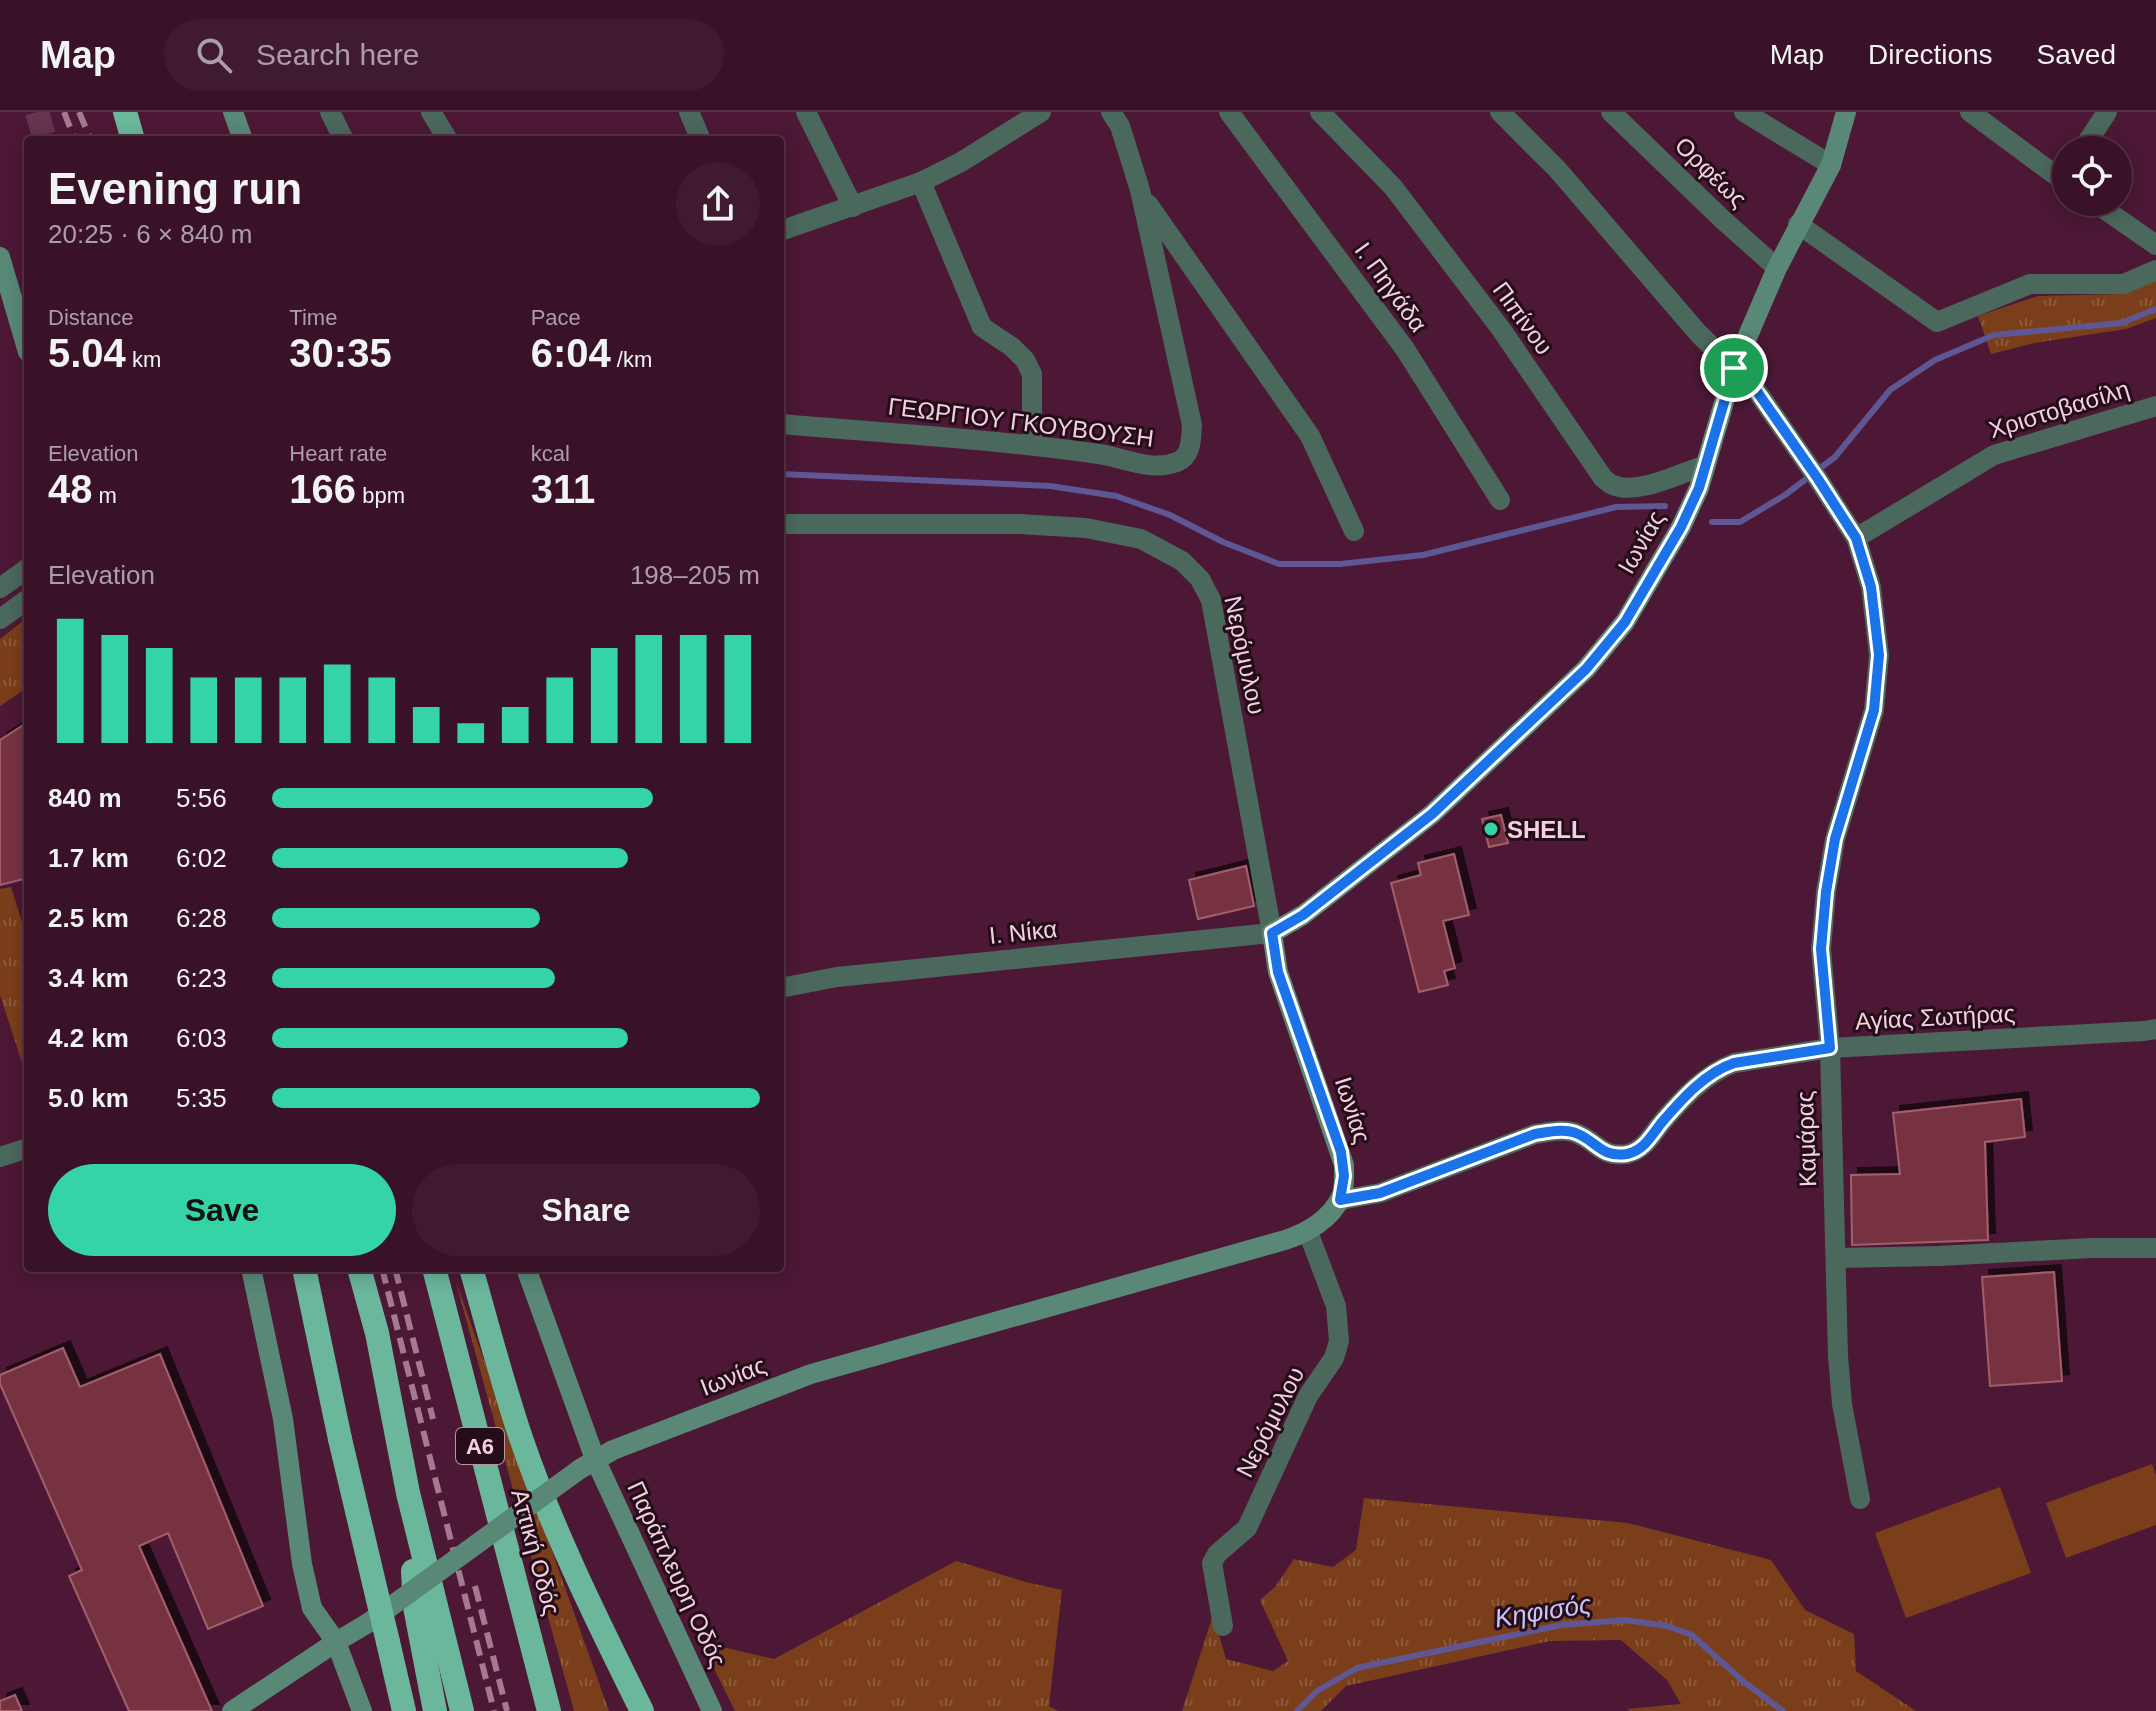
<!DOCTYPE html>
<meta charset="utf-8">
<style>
:root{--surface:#391228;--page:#401b30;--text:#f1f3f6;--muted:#ab9ea8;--line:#533245;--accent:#35d4a7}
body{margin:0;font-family:Arial,sans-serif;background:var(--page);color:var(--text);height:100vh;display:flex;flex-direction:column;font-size:30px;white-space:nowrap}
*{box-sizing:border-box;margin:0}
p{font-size:26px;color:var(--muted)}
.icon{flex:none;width:44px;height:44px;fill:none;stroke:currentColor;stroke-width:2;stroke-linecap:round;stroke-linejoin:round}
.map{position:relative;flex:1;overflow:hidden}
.drawer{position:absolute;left:24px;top:24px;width:760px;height:1136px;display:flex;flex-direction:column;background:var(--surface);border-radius:8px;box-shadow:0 4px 20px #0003,0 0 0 2px var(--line)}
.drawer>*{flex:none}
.tools{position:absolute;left:2052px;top:24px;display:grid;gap:16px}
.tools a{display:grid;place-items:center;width:80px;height:80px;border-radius:50%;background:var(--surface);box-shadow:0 4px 20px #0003,0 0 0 2px var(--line);font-size:40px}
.pin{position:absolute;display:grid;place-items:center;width:68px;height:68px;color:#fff;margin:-34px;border:4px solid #fff;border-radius:50%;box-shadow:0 2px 8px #0007}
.round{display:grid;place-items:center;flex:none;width:84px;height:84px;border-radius:42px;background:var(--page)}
.head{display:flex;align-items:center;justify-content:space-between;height:136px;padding:0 24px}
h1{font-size:44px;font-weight:700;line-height:60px}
.stats{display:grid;grid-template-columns:repeat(3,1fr);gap:12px;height:136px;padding:8px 24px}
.stats div{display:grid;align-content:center}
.stats b{font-size:40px;font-weight:700}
.stats small{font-size:22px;font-weight:400}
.stats p{font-size:22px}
.chart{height:224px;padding:16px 24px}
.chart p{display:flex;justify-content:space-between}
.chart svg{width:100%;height:144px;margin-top:8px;stroke:var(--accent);stroke-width:6}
.button{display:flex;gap:16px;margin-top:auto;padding:16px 24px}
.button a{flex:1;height:92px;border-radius:48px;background:var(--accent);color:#111;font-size:32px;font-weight:700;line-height:92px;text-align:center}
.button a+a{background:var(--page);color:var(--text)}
ul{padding:0 24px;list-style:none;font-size:26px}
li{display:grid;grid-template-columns:128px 96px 1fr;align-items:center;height:60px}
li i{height:20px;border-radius:10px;background:var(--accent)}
header{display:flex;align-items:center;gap:48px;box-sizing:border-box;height:112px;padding:0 40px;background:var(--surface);border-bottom:2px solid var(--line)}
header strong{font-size:38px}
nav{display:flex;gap:44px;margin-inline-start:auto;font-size:28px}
.search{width:560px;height:72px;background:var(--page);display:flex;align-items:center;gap:20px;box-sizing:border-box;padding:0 28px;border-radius:44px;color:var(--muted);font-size:30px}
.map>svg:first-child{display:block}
.grass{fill:url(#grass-tufts)}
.pitch{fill:#7a3e1a}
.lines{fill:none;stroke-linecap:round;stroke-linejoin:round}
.stream{stroke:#5f5794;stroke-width:6}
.building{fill:#773342;stroke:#a15f6b;stroke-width:2;filter:url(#shadow)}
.highway-tunnel{stroke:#65344e;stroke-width:24;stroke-dasharray:24 12;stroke-linecap:butt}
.street{stroke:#4b685d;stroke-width:20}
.secondary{stroke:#598877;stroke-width:20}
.highway{stroke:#6bb79c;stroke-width:24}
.rail{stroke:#a57a90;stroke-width:6;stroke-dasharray:16 8;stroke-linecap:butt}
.secondary-bridge{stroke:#598877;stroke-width:20}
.highway-bridge{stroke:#6bb79c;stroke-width:24}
.route-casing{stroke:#fff;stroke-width:16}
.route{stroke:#1a73e8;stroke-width:10}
.poi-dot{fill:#35d4a7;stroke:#240d19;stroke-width:3}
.labels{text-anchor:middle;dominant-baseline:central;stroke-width:6;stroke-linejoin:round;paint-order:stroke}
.shield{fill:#240d19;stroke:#b496a4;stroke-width:2}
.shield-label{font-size:22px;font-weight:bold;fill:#f2d0df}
.street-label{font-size:24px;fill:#f2d0df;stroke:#240d19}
.poi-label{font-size:24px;font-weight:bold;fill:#f2d0df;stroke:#240d19;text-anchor:start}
.water-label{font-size:26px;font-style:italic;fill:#cac5fb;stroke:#240d19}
</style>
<header>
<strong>Map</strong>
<div class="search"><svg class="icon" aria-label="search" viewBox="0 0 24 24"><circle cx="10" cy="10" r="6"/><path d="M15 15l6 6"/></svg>Search here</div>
<nav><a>Map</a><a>Directions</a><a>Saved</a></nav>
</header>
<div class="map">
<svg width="2156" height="1599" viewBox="0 0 2156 1599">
<defs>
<pattern id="grass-tufts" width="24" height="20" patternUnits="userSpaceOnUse" patternTransform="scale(2)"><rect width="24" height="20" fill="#7a3e1a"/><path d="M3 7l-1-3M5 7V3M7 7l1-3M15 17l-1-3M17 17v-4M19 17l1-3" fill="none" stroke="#8d593b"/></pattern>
<filter id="shadow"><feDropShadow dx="7" dy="-7" stdDeviation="0" flood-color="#0009"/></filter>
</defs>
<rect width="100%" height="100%" fill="#4c1835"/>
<g class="grass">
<polygon points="2156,167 2156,206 2126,217 2034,231 1991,242 1978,204 2038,184 2120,182"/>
<polygon points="28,505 28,575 0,594 0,527"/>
<polygon points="11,775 28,829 28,969 0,883 0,777"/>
<polygon points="455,1167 609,1599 574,1599"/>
<polygon points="1364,1386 1628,1411 1771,1448 1805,1498 1854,1522 1856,1559 1916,1599 1630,1599 1627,1597 1681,1592 1667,1568 1621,1528 1550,1529 1346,1574 1321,1599 1182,1599 1213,1503 1226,1547 1273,1559 1288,1549 1260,1488 1275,1475 1294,1447 1333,1455 1356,1438"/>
<polygon points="956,1449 1026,1470 1062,1478 1049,1594 1058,1599 735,1599 701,1530 774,1547"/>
</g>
<g class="pitch">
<polygon points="2152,1352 2156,1363 2156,1413 2066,1446 2046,1391"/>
<polygon points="2000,1375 2031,1461 1906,1506 1875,1421"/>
</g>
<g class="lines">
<g class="stream">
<polyline points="780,362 1050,374 1116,384 1170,403 1223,430 1279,452 1340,452 1423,443 1616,395 1665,394"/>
<polyline points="1712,410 1740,410 1785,383 1835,345 1890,278 1935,248 1994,223 2121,211 2156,197"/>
<polyline points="1297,1599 1317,1579 1357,1556 1561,1513 1625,1508 1667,1514 1692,1523 1744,1570 1783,1599"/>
</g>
</g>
<g class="building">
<polygon points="28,610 28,766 0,773 0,628"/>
<polygon points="1501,703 1508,731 1489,735 1482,707"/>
<polygon points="1454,742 1469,803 1443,809 1455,856 1444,859 1448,873 1419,880 1391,771 1421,763 1418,751"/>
<polygon points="1246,754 1254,794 1198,807 1189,768"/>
<polygon points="2021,987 2025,1025 1985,1030 1988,1128 1852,1133 1851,1063 1900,1062 1893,1001"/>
<polygon points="2054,1160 2062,1269 1990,1274 1982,1165"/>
<polygon points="63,1236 80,1275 160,1242 263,1494 208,1517 168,1421 139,1434 212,1599 129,1599 69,1464 82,1458 0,1272 0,1263"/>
<polygon points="15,1583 22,1599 0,1599 0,1589"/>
</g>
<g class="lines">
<polyline class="highway-tunnel" points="37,0 45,28"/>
<g class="street">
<polyline points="330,0 344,28"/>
<polyline points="431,0 448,28"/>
<polyline points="689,0 701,28"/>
<polyline points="806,0 853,95"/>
<polyline points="1229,0 1405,237 1500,388"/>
<path d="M1320,0L1393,75L1501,217L1603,366C1606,368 1609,372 1613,373C1638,384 1682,360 1706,353"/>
<polyline points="1500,0 1557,57 1698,221 1756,278 1818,367 1856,426 1871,475 1879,543 1874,598 1835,727 1826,780 1821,837 1830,936 1838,1244 1842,1292 1860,1387"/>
<polyline points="1611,0 1722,107 1777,156"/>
<polyline points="1744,0 1831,53"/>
<polyline points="1970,0 2066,71"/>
<polyline points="2082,38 2107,0"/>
<polyline points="921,70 982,215 1012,235 1025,248 1032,262 1032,332"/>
<polyline points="2094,90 2156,133"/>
<polyline points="1148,92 1310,324 1354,419"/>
<polyline points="1798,112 1937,210 2030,172 2124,172 2156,158"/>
<polyline points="780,119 921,70 961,50 1041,0"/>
<path d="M780,312C886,321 993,327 1099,342C1125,346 1151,360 1177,350C1192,344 1191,326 1192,313L1140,78L1120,14L1111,0"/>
<polyline points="780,412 1019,412 1086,416 1141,427 1182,449 1200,467 1211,488 1272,821 837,865 780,876"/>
<polyline points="1856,426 1994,343 2156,294"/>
<polyline points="0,476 28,456"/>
<polyline points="0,507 28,487"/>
<polyline points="0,1045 28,1036"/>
<path d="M1340,1088L1380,1081L1535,1022C1549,1020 1565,1016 1578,1022C1597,1030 1602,1046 1627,1042C1645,1038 1652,1022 1663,1009C1683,986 1705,962 1734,951L1830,936L2144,919L2156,917"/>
<polyline points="1836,1146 1938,1144 2092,1136 2156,1136"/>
<polyline points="1223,1514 1212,1451 1217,1442 1247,1416 1308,1284 1334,1246 1339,1229 1336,1194 1308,1120"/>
</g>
<g class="secondary">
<polyline points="233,0 243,28"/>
<polyline points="0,145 28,240"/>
<polyline points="251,1156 283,1307 302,1452 312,1496 336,1530 362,1599"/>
<polyline points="526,1156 595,1347 712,1599"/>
<path d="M580,1357L613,1338L811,1262L1285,1128C1307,1121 1331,1107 1341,1085C1345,1075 1344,1064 1344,1053L1278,860L1272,821L1303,803L1432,702L1586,557L1625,510L1681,415L1699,376L1734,256L1777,156L1831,53L1846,0"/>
<polyline points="232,1599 336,1530 368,1511"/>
</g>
<g class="highway">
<polyline points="125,0 133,28"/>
<polyline points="304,1156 340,1327"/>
<polyline points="359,1156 377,1221 408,1381 462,1599"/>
<polyline points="434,1156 549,1599"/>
<path d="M471,1156C487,1212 502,1270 521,1326C553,1420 598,1510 642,1599"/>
<polyline points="413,1459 415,1495 435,1599"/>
<polyline points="388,1530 404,1599"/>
</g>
<g class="rail">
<polyline points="64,0 75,28"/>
<polyline points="79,0 91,28"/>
<polyline points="382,1156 494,1599"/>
<polyline points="395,1156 433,1307"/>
<polyline points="475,1474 507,1599"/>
</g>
<polyline class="secondary-bridge" points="368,1511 580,1357"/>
<polyline class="highway-bridge" points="340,1327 388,1530"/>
</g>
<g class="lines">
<g class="route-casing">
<path id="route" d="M1734,256L1756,278L1818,367L1856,426L1871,475L1879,543L1874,598L1835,727L1826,780L1821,837L1830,936L1734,951C1705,961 1683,986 1663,1009C1652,1022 1645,1038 1627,1042C1602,1046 1597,1030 1578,1022C1565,1016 1549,1020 1535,1022L1380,1081L1340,1088L1344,1064L1341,1040L1278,860L1272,821L1303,803L1432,702L1586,557L1625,510L1681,415L1699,376Z"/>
</g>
<use href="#route" class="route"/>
</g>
<circle class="poi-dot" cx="1491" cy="717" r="8"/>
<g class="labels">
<rect class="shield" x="456" y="1316" width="48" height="36" rx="6"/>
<g class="shield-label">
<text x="480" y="1334">Α6</text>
</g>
<g class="street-label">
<text transform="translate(1711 60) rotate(44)">Ορφέως</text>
<text transform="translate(1391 175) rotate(54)">Ι. Πηγάδα</text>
<text transform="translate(1523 206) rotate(54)">Πιπίνου</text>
<text transform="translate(2059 297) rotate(-17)">Χριστοβασίλη</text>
<text transform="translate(1021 310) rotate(7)">ΓΕΩΡΓΙΟΥ ΓΚΟΥΒΟΥΣΗ</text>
<text transform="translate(1641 430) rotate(-60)">Ιωνίας</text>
<text transform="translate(1245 543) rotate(78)">Νερόμυλου</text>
<text transform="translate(1023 820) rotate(-6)">Ι. Νίκα</text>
<text transform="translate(1935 905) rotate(-3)">Αγίας Σωτήρας</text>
<text transform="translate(1353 998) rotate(72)">Ιωνίας</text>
<text transform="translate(1806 1027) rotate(-92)">Καμάρας</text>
<text transform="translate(733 1264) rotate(-21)">Ιωνίας</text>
<text transform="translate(1270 1310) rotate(-63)">Νερόμυλου</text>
<text transform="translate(536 1440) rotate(75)">Αττική Οδός</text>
<text transform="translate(677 1462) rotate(65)">Παράπλευρη Οδός</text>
</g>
<g class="poi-label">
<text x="1507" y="717">SHELL</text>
</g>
<g class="water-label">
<text transform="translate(1543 1499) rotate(-9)">Κηφισός</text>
</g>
</g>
</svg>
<div class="tools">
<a><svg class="icon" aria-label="locate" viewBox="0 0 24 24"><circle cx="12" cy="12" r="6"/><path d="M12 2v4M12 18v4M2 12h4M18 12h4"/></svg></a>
</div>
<div class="pin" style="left:1734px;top:256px;background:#1e9e55"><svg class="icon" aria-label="arrive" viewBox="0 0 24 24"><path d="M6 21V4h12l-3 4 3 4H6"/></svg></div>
<section class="drawer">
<div class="head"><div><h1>Evening run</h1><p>20:25 · 6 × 840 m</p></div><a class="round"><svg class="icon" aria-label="share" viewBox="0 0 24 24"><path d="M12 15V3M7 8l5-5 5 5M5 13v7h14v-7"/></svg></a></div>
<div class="stats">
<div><p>Distance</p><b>5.04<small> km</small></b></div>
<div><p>Time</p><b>30:35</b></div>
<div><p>Pace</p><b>6:04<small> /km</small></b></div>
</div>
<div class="stats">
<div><p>Elevation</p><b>48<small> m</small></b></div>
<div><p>Heart rate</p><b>166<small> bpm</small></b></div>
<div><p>kcal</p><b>311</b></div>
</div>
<div class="chart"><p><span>Elevation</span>198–205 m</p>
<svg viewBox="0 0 160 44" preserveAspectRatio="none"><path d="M5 44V6M15 44V11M25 44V15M35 44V24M45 44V24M55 44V24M65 44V20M75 44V24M85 44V33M95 44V38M105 44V33M115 44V24M125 44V15M135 44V11M145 44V11M155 44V11"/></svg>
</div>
<ul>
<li><b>840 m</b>5:56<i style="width:78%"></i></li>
<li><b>1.7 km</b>6:02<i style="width:73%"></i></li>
<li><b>2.5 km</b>6:28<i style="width:55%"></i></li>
<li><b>3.4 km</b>6:23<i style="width:58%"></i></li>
<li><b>4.2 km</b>6:03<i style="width:73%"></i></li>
<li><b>5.0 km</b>5:35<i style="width:100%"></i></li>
</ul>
<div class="button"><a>Save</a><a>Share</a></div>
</section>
</div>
